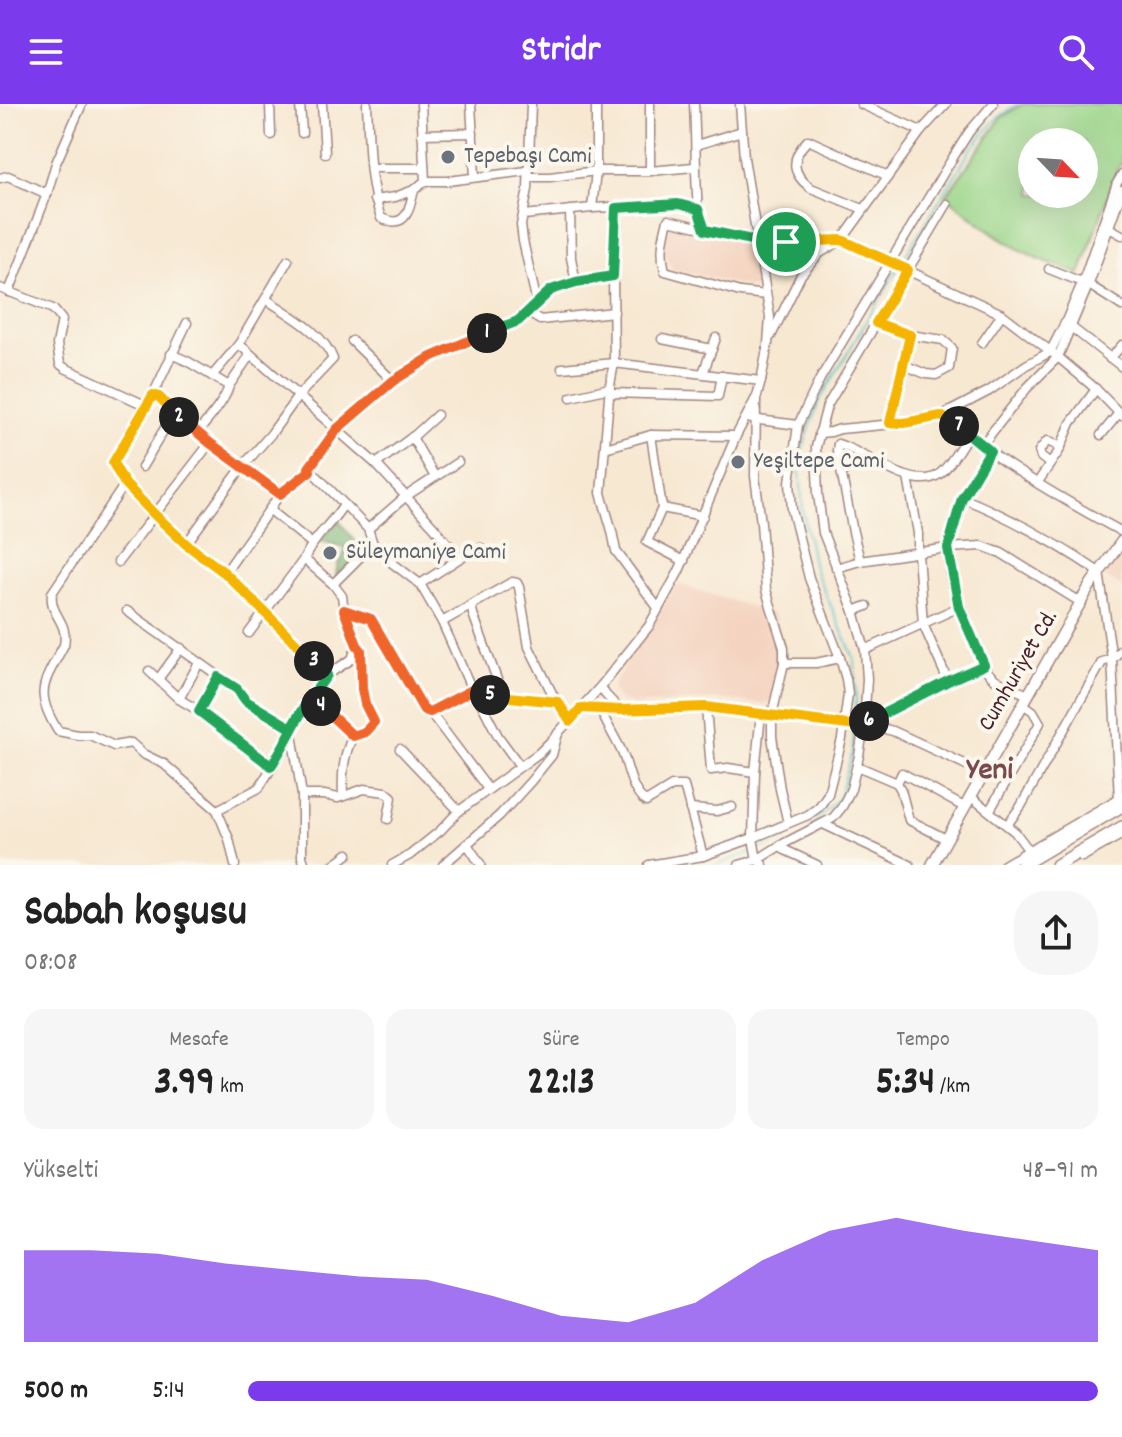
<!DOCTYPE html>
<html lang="tr">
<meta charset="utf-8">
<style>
:root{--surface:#fff;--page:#f6f6f6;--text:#222;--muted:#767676;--accent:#7c3aed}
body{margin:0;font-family:Dekko,sans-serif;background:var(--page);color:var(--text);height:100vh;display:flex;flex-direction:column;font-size:30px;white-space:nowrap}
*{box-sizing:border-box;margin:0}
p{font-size:26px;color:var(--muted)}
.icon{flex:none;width:44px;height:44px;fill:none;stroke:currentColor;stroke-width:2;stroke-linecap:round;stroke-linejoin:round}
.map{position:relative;height:761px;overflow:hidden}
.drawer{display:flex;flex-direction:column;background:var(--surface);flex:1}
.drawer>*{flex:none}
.needle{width:52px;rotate:115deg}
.fabs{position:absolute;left:1018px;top:24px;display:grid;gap:16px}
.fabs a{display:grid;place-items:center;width:80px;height:80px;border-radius:50%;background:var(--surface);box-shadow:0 8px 32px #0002;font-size:40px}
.pin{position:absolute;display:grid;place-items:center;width:68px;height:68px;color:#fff;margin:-34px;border:4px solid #fff;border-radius:50%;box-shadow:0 2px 8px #0007}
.km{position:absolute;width:40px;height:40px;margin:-20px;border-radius:50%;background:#222;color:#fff;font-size:22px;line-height:40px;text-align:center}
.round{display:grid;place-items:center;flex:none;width:84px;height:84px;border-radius:32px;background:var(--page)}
.overview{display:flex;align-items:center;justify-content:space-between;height:136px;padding:0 24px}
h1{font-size:44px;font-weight:700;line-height:60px}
.figures{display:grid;grid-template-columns:repeat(3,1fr);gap:12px;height:136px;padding:8px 24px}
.figures div{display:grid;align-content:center;border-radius:20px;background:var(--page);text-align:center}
.figures b{font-size:40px;font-weight:700}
.figures small{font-size:22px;font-weight:400}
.figures p{font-size:22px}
.chart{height:224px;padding:16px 24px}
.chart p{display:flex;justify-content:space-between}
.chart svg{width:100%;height:144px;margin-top:8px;fill:var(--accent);opacity:.7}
ul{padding:0 24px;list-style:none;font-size:26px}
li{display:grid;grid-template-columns:128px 96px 1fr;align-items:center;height:60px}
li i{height:20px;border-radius:10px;background:var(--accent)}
header{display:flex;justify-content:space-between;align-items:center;height:104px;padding:0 24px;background:var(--accent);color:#fff;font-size:36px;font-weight:700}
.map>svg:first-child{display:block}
.built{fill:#f4d3c0}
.green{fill:#99d488;stroke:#727a5a;stroke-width:2;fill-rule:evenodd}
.forest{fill:#7ab674;stroke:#626a50;stroke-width:2}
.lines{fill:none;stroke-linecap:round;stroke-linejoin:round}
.stream{stroke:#55c2cc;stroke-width:2}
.minor-casing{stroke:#a0847e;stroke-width:11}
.major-casing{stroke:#a0847e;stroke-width:13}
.highway-casing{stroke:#a0847e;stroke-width:14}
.minor{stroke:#fff;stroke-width:8}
.major{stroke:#fff;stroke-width:10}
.highway{stroke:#fff;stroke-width:11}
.split-1-casing{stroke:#fff;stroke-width:16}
.split-2-casing{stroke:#fff;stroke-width:16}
.split-3-casing{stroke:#fff;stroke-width:16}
.split-4-casing{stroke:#fff;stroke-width:16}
.split-5-casing{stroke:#fff;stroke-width:16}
.split-6-casing{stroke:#fff;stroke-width:16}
.split-7-casing{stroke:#fff;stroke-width:16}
.split-8-casing{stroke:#fff;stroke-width:16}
.split-1{stroke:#22a559;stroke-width:10}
.split-2{stroke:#f0652b;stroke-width:10}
.split-3{stroke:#f5b400;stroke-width:10}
.split-4{stroke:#22a559;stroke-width:10}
.split-5{stroke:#f0652b;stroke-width:10}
.split-6{stroke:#f5b400;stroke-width:10}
.split-7{stroke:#22a559;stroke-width:10}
.split-8{stroke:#f5b400;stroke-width:10}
.worship-dot{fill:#6b7280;stroke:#fbf7ec;stroke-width:3}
.labels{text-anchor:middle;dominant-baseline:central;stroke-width:8;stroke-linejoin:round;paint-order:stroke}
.worship-label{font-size:24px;fill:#5b616d;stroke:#fbf7ec;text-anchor:start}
.street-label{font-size:24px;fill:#4a1f2b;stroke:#fbf7ec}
.district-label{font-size:32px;font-weight:bold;fill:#7a4950;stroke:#fbf7ec}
</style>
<header><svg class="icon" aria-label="menu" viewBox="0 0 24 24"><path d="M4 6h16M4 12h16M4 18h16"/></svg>Stridr<svg class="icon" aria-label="search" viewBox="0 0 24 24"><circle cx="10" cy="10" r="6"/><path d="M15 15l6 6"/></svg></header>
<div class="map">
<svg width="1122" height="761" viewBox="0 0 1122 761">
<rect width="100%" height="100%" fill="#fbf7ec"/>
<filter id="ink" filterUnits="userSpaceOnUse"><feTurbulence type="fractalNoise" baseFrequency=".0125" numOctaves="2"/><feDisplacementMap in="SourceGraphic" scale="16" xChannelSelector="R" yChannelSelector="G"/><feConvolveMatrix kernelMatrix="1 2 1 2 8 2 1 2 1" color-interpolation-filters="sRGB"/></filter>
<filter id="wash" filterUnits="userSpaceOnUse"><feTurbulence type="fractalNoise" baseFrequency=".006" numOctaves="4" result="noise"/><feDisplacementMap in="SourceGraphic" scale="32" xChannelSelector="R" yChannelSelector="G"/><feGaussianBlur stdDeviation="1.8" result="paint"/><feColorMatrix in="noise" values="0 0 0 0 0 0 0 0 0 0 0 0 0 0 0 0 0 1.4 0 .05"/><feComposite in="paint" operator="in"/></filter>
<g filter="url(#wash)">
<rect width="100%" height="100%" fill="#f7e8d2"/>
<g class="built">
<polygon points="669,119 688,122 693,127 748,139 757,185 672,165 663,145"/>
<polygon points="1122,444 1122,483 1103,472"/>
<polygon points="681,481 774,510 781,540 781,558 775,596 763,600 716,595 634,601 620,597 614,590 612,582 675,483"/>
</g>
<path class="green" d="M1022,0H1122V59L1118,64L1080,170C1057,161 1032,154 1011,140C988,126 967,109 946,92L1001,14ZM1032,38H1084V90H1032Z"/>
<polygon class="forest" points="338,416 363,447 337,472 336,470 338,459 341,457 346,444 321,437"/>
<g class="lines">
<g class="stream">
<polyline points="901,159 970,47 994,17 1017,0"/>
<polyline points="855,619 856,596 854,554 814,464 803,407 799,355 819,297 898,164"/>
<polyline points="814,719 839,694 853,647 854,625"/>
<polyline points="757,746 785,735"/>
<polyline points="717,761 751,748"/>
</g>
</g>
</g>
<g filter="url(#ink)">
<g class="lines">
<g class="minor-casing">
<g id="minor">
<polyline points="270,0 271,31"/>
<polyline points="300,0 302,29"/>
<polyline points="322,0 325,49"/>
<path d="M367,0C369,39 368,77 381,114C407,126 409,105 414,86"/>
<polyline points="421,0 425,77"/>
<polyline points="471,0 475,73"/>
<polyline points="531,0 528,85 521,121 523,137 537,199"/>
<polyline points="650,0 650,67"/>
<path d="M694,0C696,35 695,70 698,105"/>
<polyline points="861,0 921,27"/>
<polyline points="422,30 473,29"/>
<polyline points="696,41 742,27"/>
<polyline points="371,64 423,64"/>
<polyline points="529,73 550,73 596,67 650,67 694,63"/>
<polyline points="0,74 8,72 47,90 9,188"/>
<polyline points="47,90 56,59 82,0"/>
<polyline points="374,96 395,93 414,86 425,77 448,77 527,67"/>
<polyline points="592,104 596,67 596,0"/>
<polyline points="616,104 613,172 614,259 610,281 601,389 612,427 616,447 658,504"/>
<path d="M863,105L811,84C790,69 791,53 808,36L888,72"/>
<polyline points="570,106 571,154 576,178"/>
<polyline points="524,111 592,104 678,100 698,105 705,126"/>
<polyline points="1109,124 1122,131"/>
<polyline points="1049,165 1089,181 1122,202"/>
<polyline points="0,184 53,205 62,216 57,240 60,260 65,264 147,302"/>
<path d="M766,191L740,188L665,167C660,148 663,135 668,116L756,137L842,136L1002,210L1058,253L1096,285L1122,312"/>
<polyline points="527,208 540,216 614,208"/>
<polyline points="187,219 153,291 123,339 113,359 125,380 154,410 186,440 225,469 327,571"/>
<polyline points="876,219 910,231 943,236 952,244 949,264 936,271 926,270 904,261"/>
<polyline points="1071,223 1122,263"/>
<polyline points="771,232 801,171 820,149 842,136 921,27 946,0"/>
<polyline points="662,235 712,245"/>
<polyline points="352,237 393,277"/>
<polyline points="982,239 1002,210"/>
<polyline points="239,240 376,360 434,423 460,454 420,480"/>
<polyline points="171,250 187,257 229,282"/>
<polyline points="1110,255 1122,241"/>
<polyline points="562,264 614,259 761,277"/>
<polyline points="703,269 716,234"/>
<polyline points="212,272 239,240 288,156"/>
<polyline points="610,289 718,292 722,272"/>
<polyline points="153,291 159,293 210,339 280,390"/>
<polyline points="571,293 610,284"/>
<polyline points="756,296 755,372 761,419 766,486 784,544 784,559 772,611 772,632 780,685 788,719"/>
<path d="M941,312C962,324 978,339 997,353C1037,381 1080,405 1122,428"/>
<polyline points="751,315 798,321"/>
<polyline points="890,319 910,231"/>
<path d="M198,328C209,314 224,299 229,282L250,251"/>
<polyline points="819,329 831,328 840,325 904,319 941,312 989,287 1026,261 1050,248 1066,217 1084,174 1117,79 1122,71"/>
<polyline points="651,331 662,404 647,438 684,457"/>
<polyline points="1101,331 1119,309"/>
<polyline points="412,333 435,373"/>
<polyline points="982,341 1027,284 1058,253 1090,177 1122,86"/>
<polyline points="605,344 651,331 736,332"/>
<path d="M990,347C971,377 952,407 949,443C946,468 962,509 972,532C978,546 982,566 995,575C1004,582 1018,586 1028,591"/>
<polyline points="376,360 415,331 437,311"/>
<polyline points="1050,360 1041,353 1039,347 1047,337 1061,343"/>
<polyline points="142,363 166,322 176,311"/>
<polyline points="908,373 918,429 918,450 923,520 948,577"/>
<polyline points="1038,378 1059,347 1071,319 1096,285"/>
<path d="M125,380L52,489C49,511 69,517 64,541C44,579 33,587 58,627L78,631H90L114,642L131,639L143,650L164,660L217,706L229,735L235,761"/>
<path d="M962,394C1010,413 1056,439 1099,468L1112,555L1119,695L1121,703"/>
<polyline points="344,400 368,425 373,440 377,444 387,455 420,480 442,518 472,586 477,591 503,592 558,598"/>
<polyline points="662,404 703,412"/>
<polyline points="270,406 311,439"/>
<polyline points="368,425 405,393 458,358"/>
<path d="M186,440L243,362L271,330L298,292L333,255C323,228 289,211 266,195"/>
<polyline points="460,454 481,444"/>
<path d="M860,457L853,428L837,346L838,340C864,347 912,388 938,371C949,364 961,341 969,330"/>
<polyline points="118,458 210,339"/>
<polyline points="836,464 860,457 948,444 982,442 1001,449 1082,499"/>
<polyline points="225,469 280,390 310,367"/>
<polyline points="333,480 373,440"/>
<polyline points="471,501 473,510 503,592"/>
<polyline points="344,506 371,515 424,606 430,608 472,586"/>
<polyline points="127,507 237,585 246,597 291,624 285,642 259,684 217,706"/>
<polyline points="854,507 867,502"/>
<polyline points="442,518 512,478 517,479 519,483 529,543 553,591 570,617"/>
<polyline points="249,529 304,455"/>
<polyline points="865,546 959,503"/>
<polyline points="784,559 816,559 840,554"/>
<polyline points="149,567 179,595 199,607 271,662"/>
<polyline points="159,574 181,544"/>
<polyline points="601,582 605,590 620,606"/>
<polyline points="477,591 498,632 520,662"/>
<polyline points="311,593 353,632"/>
<polyline points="179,595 199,559"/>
<polyline points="706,603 711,666 728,664 755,668"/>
<polyline points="581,604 620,606 706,603 848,621 864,620 893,627 984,669"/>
<path d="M600,605C606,619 614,632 621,646C629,662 630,687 646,698L672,682H684L703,752"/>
<polyline points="199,607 218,573"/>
<polyline points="430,608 488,685"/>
<polyline points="761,609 755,668 753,734 757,756 763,761"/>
<polyline points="865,619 948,577 984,561"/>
<polyline points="400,645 459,707"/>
<polyline points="857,662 897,679"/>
<polyline points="302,691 324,691 338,694 364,685 386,688 392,693 388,715"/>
<path d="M343,692C342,670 343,652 353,632L365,628L374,618C368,606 363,594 361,581C360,568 365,554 358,542"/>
<polyline points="970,692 1015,728 1030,748"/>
<polyline points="690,705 717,707 732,703"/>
<polyline points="990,706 1040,619 1033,607 1023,600"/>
<polyline points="823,720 910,761"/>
<polyline points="1007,721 1021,702 1102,558 1112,555 1122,545"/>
<polyline points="946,735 909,716 901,686 897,679 902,669 964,703"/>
<polyline points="467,740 481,761"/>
<polyline points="781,741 785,746 817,761"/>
<polyline points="1082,753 1119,732"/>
<path d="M305,761L302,753V691L291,624L327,571L352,555L357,541L344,506L342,492L333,480L304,455C315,431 331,421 344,400L309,364L337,325L393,277L431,253L464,238L518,217L551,186L576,178L613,172"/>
<polyline points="333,761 348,750"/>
<polyline points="392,761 410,751 440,727 459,707 539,649 558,630"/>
<polyline points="443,761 500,711 531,677 552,651 558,629 601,582 649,522 679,467 736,332 757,292 761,277 768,240 770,213 744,54 740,0"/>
<polyline points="649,761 703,752 753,734 808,711 819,703 828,690 842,635 848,590 846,575 840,554 809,474 792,406 790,378 798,321 820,275 944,68 969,28 993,0"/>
<polyline points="739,761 757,756 781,741 833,714 842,703 851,685 859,652 864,620 867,575 865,546 854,507 823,429 818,390 816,343 827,302 947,100"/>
<polyline points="1004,761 1121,693"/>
</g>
</g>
<g class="major-casing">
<polyline id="major" points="932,761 1091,480 1122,437"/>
</g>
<g class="highway-casing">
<g id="highway">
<polyline points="1022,761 1122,702"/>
<polyline points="1057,761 1122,723"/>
</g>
</g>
<use href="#minor" class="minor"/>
<use href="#major" class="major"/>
<use href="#highway" class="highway"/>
</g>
</g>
<g class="lines" filter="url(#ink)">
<g class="split-1-casing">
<polyline id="split-1" points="487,229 518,217 551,186 576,178 613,172 616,104 678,100 698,105 705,126 756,137 786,138"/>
</g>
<g class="split-2-casing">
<polyline id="split-2" points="179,313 210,339 280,390 310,367 309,364 337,325 393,277 431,253 487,229"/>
</g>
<g class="split-3-casing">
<polyline id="split-3" points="179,313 159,293 153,291 113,359 125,380 154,410 186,440 225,469 314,557"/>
</g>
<g class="split-4-casing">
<path id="split-4" d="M314,557L327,571L300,609L291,624L246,597L237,585L218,573L199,607L271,662C286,640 296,615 311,593L321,602"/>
</g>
<g class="split-5-casing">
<polyline id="split-5" points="321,602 353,632 365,628 374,618 365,600 362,585 361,546 357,541 344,506 371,515 424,606 430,608 472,586 477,591 490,591"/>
</g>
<g class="split-6-casing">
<polyline id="split-6" points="490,591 558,598 570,617 581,604 620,606 706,603 848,621 869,617"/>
</g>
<g class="split-7-casing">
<polyline id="split-7" points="869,617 948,577 984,561 959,503 948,444 962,394 990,347 959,322"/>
</g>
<g class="split-8-casing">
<polyline id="split-8" points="786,138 842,136 908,166 876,219 910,231 890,319 904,319 941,312 959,322"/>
</g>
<use href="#split-1" class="split-1"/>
<use href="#split-2" class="split-2"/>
<use href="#split-3" class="split-3"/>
<use href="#split-4" class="split-4"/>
<use href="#split-5" class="split-5"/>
<use href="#split-6" class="split-6"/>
<use href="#split-7" class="split-7"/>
<use href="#split-8" class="split-8"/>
</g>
<g class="worship-dot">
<circle cx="448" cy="53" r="8"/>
<circle cx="738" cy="358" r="8"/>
<circle cx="330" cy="449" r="8"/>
</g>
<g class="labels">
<g class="worship-label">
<text x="464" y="53">Tepebaşı Cami</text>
<text x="754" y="358">Yeşiltepe Cami</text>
<text x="346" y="449">Süleymaniye Cami</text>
</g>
<g class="street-label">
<text transform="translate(1019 567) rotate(-60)">Cumhuriyet Cd.</text>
</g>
<g class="district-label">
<text x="990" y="668">Yeni</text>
</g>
</g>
</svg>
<div class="fabs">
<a><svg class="needle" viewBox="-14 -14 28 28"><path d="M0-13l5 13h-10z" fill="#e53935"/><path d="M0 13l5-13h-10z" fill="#767676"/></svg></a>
</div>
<div class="pin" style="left:786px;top:138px;background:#1e9e55"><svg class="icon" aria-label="arrive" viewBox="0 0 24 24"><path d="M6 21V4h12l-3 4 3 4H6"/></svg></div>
<b class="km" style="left:487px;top:229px">1</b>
<b class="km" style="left:179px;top:313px">2</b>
<b class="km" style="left:314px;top:557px">3</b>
<b class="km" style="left:321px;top:602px">4</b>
<b class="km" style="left:490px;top:591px">5</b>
<b class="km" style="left:869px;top:617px">6</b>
<b class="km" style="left:959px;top:322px">7</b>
</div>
<section class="drawer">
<div class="overview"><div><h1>Sabah koşusu</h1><p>08:08</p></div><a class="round"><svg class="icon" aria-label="share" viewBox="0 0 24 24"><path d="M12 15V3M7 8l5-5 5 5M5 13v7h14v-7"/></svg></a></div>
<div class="figures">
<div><p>Mesafe</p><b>3.99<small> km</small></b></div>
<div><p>Süre</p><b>22:13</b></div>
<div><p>Tempo</p><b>5:34<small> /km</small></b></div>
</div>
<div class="chart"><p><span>Yükselti</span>48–91 m</p>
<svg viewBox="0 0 160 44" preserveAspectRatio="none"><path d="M0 44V16L10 16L20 17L30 20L40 22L50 24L60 25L70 30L80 36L90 38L100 32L110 19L120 10L130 6L140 10L150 13L160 16V44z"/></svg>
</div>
<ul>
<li><b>500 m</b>5:14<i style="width:100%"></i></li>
</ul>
</section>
